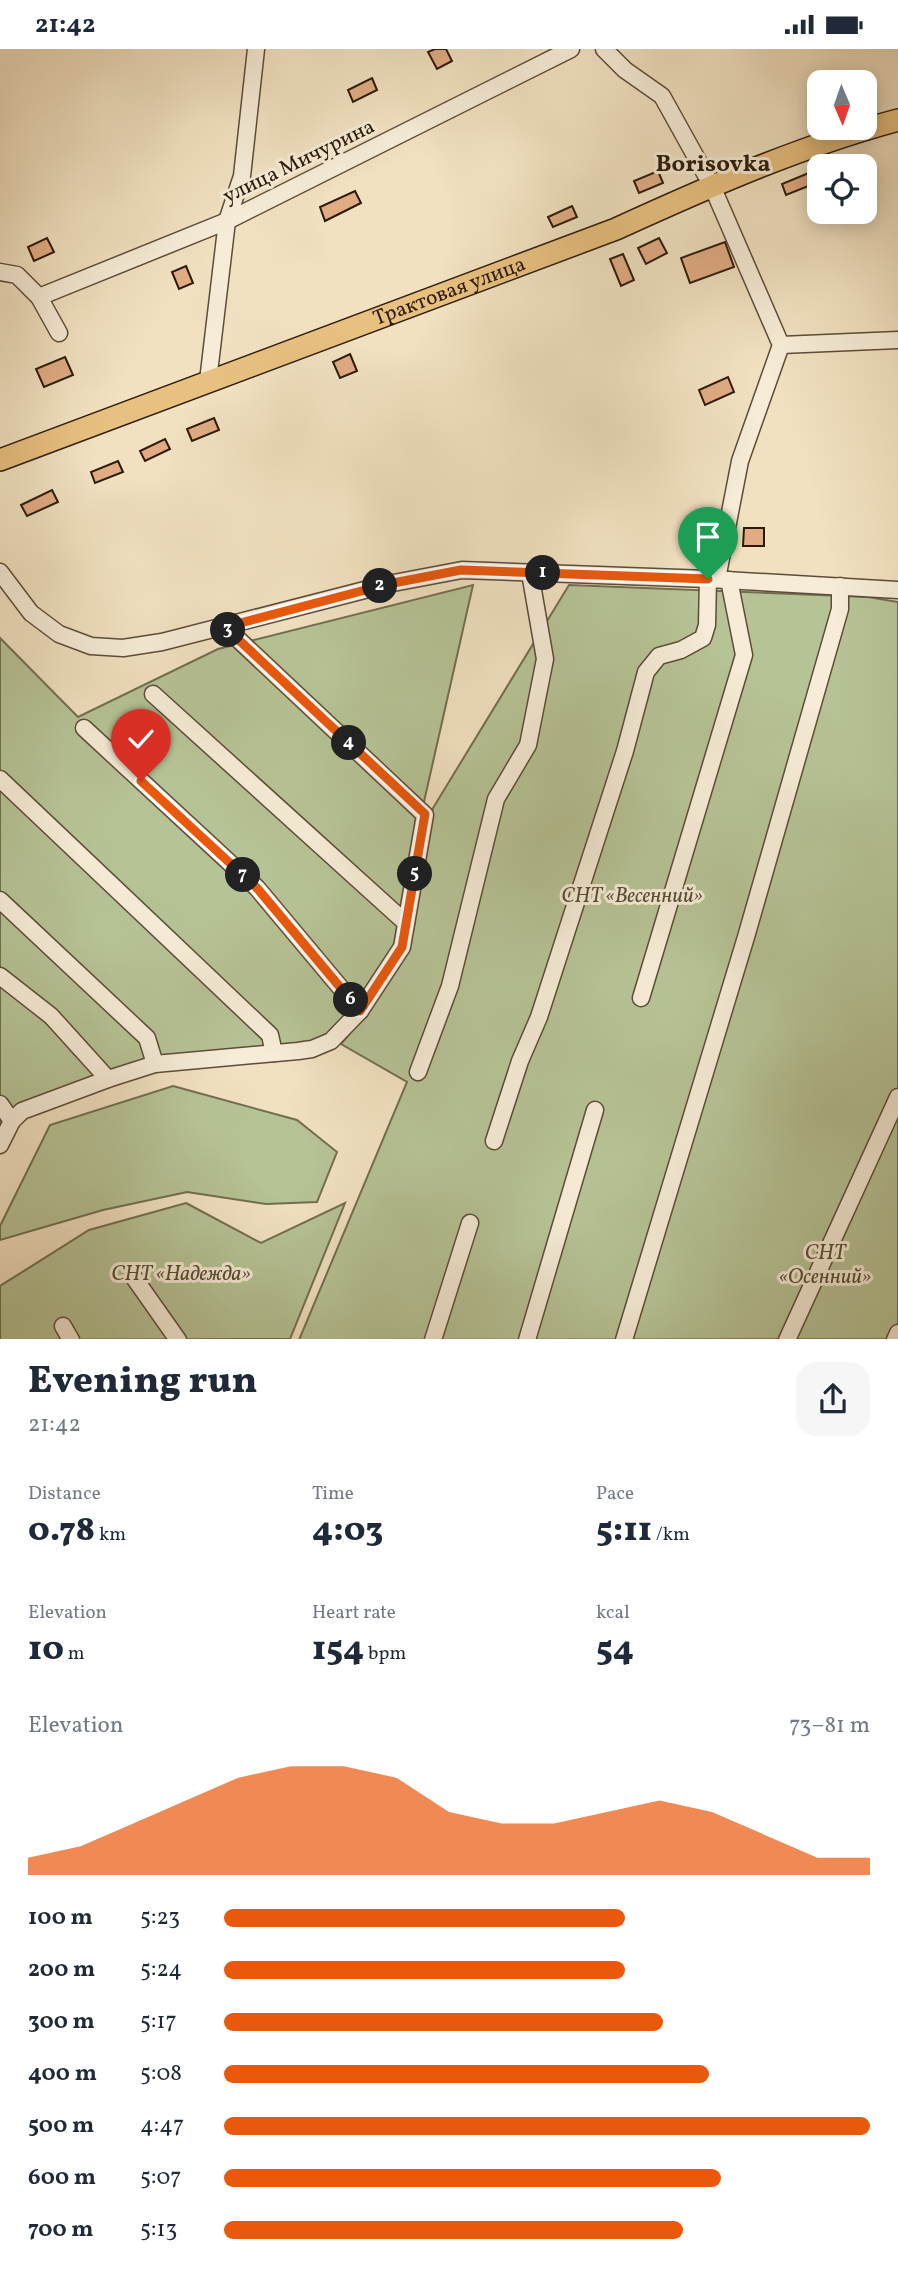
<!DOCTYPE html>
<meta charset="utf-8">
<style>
:root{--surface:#fff;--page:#f6f6f7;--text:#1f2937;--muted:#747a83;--accent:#ea580c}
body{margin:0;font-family:Vollkorn,serif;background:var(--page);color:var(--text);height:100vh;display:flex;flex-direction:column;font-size:26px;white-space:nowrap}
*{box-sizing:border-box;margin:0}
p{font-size:23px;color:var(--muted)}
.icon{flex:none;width:38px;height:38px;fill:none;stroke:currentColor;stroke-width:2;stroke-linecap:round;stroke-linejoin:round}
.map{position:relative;height:1290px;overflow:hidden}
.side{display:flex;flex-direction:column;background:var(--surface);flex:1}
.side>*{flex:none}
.needle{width:46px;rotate:178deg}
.fabs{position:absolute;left:807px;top:21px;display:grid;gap:14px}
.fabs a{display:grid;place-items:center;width:70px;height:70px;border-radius:14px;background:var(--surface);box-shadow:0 4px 18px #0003;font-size:35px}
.pin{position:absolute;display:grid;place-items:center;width:60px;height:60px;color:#fff;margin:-72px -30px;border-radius:50% 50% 50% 0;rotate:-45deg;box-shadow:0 0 7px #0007}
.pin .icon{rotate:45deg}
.km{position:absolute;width:35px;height:35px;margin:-18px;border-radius:50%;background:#222;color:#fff;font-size:19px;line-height:35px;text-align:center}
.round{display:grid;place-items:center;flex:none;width:74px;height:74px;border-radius:21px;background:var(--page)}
.headline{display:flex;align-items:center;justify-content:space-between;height:119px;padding:0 28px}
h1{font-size:38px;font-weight:800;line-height:52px}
.metrics{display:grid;grid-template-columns:repeat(3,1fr);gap:10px;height:119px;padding:7px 28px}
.metrics div{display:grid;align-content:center}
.metrics b{font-size:35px;font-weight:800}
.metrics small{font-size:19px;font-weight:400}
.metrics p{font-size:19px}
.chart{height:196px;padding:14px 28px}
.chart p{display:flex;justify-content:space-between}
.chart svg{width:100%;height:126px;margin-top:7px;fill:var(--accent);opacity:.7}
ul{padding:0 28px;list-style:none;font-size:23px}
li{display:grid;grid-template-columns:112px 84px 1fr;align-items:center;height:52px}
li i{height:18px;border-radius:9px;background:var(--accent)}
.status{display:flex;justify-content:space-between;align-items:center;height:49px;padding:0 35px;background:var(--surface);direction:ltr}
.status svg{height:19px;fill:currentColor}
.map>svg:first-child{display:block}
.green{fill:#b6c396;stroke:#716f50;stroke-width:2}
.building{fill:#e1ac84;stroke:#2c1b0a;stroke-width:2}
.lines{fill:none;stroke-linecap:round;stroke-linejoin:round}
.minor-casing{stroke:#5d4c38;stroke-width:19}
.major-casing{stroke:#2c1b0a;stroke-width:24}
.minor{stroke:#f6ecd7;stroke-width:16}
.major{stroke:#e8c080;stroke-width:21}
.route-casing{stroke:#fff;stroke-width:14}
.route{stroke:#ea580c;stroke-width:9}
.labels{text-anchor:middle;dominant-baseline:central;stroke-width:6;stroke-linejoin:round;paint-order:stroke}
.street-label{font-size:21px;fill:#2c1b0a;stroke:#f6ecd7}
.park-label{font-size:21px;font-style:italic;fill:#554d34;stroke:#f6ecd7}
.quarter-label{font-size:24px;font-weight:bold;fill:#2c1b0a;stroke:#f6ecd7}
</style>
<div class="status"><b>21:42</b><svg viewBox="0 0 49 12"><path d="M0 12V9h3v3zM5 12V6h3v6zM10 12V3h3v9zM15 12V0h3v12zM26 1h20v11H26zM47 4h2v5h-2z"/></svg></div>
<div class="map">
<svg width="898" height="1291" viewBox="0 0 898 1291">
<rect width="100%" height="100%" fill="#f1e1c1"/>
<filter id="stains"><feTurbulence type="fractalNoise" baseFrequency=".00286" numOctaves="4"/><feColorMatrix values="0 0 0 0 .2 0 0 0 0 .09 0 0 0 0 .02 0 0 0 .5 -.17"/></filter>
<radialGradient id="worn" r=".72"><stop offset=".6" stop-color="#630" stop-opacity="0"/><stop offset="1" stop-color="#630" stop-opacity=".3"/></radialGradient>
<g class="green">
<polygon points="473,536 421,766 398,895 337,989 287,998 152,1009 13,1068 0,1097 0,589 78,668 218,600"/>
<polygon points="569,536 868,548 898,553 898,1290 299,1291 407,1033 341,995 374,955 405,899 433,759"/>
<polygon points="173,1037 297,1071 337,1103 317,1153 266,1155 187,1143 103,1161 0,1191 0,1177 50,1076"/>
<polygon points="186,1154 261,1194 345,1154 290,1290 0,1291 0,1237 89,1181"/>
</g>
<g class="building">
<polygon points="435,0 446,0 452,12 437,20 428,3"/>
<polygon points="372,29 377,41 353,53 348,41"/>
<polygon points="658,122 663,134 639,144 634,132"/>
<polygon points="811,123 816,134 786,146 782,135"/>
<polygon points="355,142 361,154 325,172 320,158"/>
<polygon points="572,157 577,168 553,178 548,168"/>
<polygon points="47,189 54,203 34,212 28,198"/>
<polygon points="659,189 667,204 646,215 638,199"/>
<polygon points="725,193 734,218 690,234 681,209"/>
<polygon points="623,205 634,231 621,237 610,210"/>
<polygon points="186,217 193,234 179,240 172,223"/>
<polygon points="350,305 357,322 340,329 333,313"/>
<polygon points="65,308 73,326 44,338 36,320"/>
<polygon points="728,328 734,343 705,356 699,341"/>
<polygon points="214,369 219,381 192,392 187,380"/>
<polygon points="165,390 170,400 145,412 140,402"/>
<polygon points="118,412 123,423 95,434 91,423"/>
<polygon points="52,441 58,453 27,467 21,456"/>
<polygon points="744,479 764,479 764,497 743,497"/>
</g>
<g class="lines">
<g class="minor-casing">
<g id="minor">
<polyline points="604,0 625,21 662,47 712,137 781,296 740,412 717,530"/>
<polyline points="0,223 17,226 39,248 59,284"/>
<polyline points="39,248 227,172 571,0"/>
<polyline points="781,296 898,291"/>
<polyline points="208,332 227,172 242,127 256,0"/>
<polyline points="0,523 31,564 59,585 91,597 123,599 162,593 388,535 462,521 708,530 898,541"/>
<polyline points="153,645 406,874"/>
<polyline points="84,679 257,839 360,962"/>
<polyline points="0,730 270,986 274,1004"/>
<polyline points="0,851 147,989 155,1015"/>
<polyline points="0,927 51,967 108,1030 22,1062 12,1072 0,1096"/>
<polyline points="641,949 744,606 729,531"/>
<polyline points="418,1023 450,937 496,750 528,696 545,610 530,524"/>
<polyline points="108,1030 155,1015 298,1002 312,1000 331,992 360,962 402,898 425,766 225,578"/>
<polyline points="0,1055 12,1072"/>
<polyline points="494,1092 520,1012 539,968 625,702 646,623 659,607 681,601 703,589 707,576 708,530"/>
<polyline points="135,1230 178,1291"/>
<polyline points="63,1277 71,1291"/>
<polyline points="433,1291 470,1174"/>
<polyline points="527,1291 595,1061"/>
<polyline points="624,1291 746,888 840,560 840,537"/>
<polyline points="787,1291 898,1048"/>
<polyline points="895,1291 898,1284"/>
</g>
</g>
<g class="major-casing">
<g id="major">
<path id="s1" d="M0,411L616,180C708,138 801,97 898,71"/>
</g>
</g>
<use href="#minor" class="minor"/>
<use href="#major" class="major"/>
</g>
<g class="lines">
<g class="route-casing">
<polyline id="route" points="141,732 257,839 360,962 402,898 425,765 225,578 388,535 461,521 708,530"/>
</g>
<use href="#route" class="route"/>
</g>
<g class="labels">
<g class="street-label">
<text transform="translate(299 113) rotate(-26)">улица Мичурина</text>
<text stroke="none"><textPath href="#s1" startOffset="480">Трактовая улица</textPath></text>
</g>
<g class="park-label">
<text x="632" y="847">СНТ «Весенний»</text>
<text x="825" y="1204">СНТ<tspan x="825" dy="24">«Осенний»</tspan></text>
<text x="181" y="1225">СНТ «Надежда»</text>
</g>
<g class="quarter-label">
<text x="713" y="116">Borisovka</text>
</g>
</g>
<rect width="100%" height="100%" filter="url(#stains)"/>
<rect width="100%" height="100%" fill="url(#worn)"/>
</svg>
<div class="fabs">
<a><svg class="needle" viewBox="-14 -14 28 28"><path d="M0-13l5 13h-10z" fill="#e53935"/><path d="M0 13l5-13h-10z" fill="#747a83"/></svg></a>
<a><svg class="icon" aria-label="locate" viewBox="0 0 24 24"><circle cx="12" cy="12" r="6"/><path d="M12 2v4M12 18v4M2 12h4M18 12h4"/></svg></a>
</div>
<div class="pin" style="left:708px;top:530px;background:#1e9e55"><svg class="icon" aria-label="arrive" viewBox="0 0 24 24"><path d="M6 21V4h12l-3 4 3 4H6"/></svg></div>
<div class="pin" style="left:141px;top:732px;background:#d93025"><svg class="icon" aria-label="check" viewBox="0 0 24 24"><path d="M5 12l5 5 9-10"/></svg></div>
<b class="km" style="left:543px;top:524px">1</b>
<b class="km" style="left:380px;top:537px">2</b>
<b class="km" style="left:228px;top:581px">3</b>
<b class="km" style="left:349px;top:694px">4</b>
<b class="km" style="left:415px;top:825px">5</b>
<b class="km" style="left:351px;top:951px">6</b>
<b class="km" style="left:243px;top:826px">7</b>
</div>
<section class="side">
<div class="headline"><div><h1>Evening run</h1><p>21:42</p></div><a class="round"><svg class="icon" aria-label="share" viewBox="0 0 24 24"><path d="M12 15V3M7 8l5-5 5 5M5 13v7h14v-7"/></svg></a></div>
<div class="metrics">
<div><p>Distance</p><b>0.78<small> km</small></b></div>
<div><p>Time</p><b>4:03</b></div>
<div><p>Pace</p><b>5:11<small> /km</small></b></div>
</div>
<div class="metrics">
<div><p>Elevation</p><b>10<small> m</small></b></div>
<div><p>Heart rate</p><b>154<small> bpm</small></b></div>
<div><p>kcal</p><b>54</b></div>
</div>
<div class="chart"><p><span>Elevation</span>73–81 m</p>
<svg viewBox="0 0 160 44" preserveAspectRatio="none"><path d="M0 44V38L10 34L20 26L30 18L40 10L50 6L60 6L70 10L80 22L90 26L100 26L110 22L120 18L130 22L140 30L150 38L160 38V44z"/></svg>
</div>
<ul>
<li><b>100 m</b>5:23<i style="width:62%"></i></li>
<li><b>200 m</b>5:24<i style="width:62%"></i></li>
<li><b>300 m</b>5:17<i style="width:68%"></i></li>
<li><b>400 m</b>5:08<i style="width:75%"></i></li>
<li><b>500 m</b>4:47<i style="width:100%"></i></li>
<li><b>600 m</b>5:07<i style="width:77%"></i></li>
<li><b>700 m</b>5:13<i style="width:71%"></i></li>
</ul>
</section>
